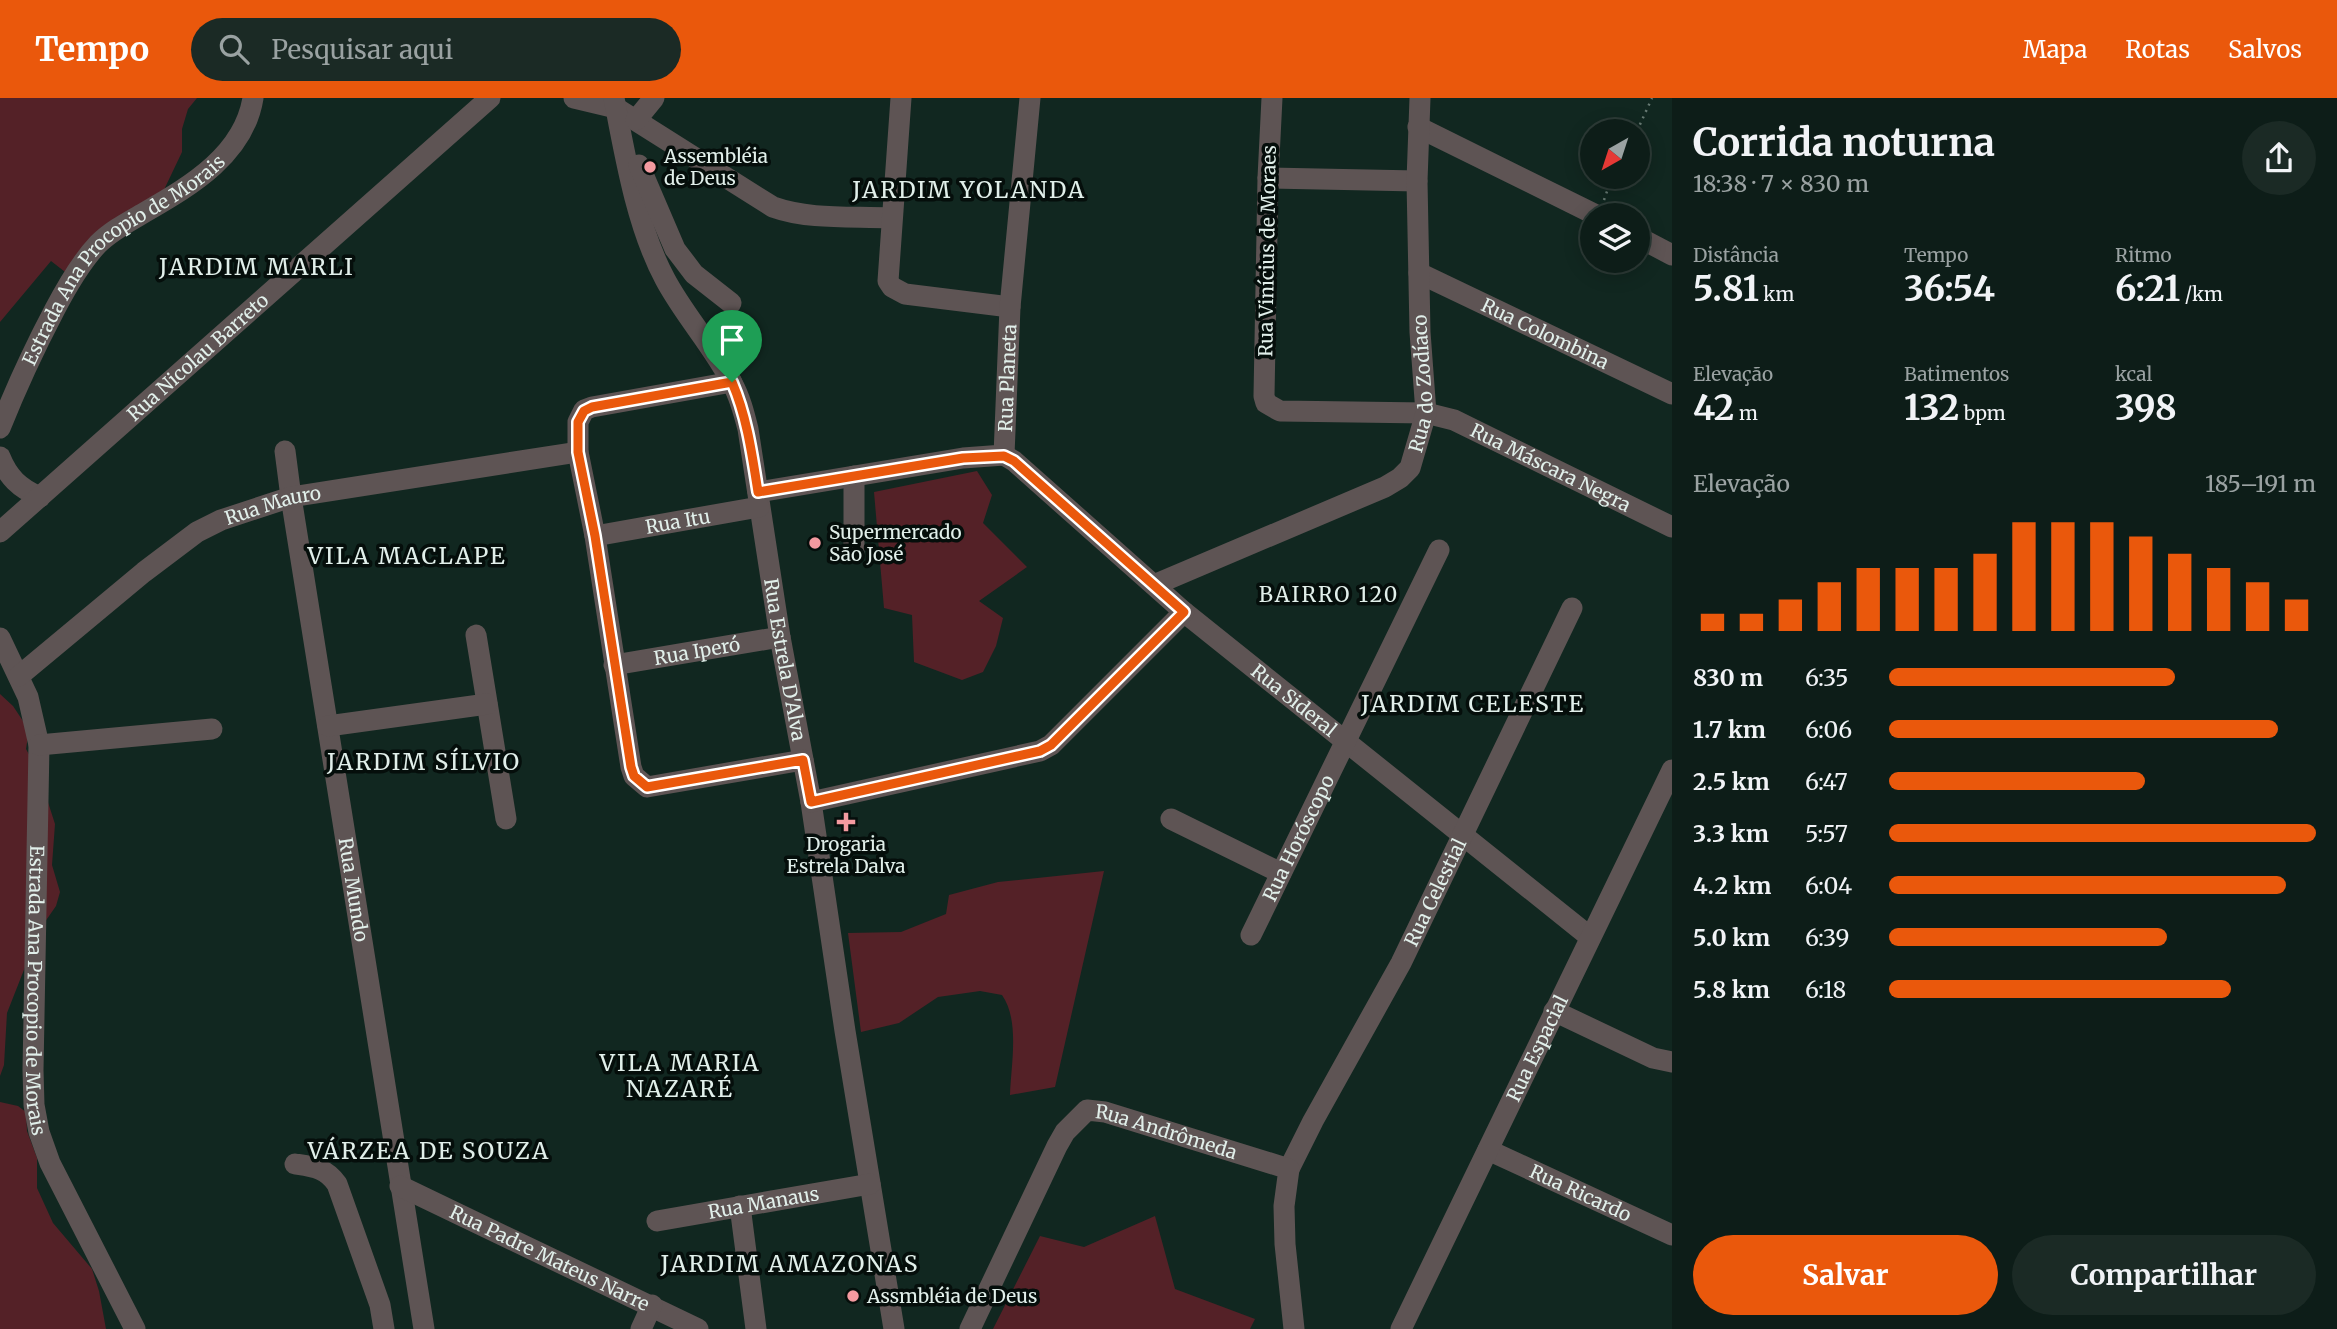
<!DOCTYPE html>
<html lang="pt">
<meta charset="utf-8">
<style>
:root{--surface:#0d1d18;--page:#1b2a25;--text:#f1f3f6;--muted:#9aa2a2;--line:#2d3b37;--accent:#ea580c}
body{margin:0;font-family:Merriweather,serif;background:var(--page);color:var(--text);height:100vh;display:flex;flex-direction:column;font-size:26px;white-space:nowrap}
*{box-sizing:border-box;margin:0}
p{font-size:23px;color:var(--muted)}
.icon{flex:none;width:38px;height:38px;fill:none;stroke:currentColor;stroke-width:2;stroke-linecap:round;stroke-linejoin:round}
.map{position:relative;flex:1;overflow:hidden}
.sheet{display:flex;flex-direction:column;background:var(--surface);width:665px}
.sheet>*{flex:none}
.needle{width:46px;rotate:219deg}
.fabs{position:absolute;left:1580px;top:21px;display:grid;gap:14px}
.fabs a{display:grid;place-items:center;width:70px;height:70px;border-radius:50%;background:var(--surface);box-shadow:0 4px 18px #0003,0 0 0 2px var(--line);font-size:35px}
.pin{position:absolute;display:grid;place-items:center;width:60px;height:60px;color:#fff;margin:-72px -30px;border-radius:50% 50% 50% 0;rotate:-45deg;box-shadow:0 0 7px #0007}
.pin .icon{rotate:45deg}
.round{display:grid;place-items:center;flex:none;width:74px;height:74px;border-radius:37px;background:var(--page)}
.overview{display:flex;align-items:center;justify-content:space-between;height:119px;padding:0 21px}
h1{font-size:38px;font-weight:700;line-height:52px}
.figures{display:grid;grid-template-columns:repeat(3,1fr);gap:10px;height:119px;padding:7px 21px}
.figures div{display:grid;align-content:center}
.figures b{font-size:35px;font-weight:700}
.figures small{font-size:19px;font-weight:400}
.figures p{font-size:19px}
.chart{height:196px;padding:14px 21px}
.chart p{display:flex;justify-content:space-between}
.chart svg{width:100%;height:126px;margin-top:7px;stroke:var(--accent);stroke-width:6}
.cta{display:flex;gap:14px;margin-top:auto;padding:14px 21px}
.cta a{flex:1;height:80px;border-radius:42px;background:var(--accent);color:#fff;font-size:28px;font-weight:700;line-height:80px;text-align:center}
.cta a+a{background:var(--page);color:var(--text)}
ul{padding:0 21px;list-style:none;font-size:23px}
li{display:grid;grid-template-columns:112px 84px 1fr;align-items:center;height:52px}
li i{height:18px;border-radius:9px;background:var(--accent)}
header{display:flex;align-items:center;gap:42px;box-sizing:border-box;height:98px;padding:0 35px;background:var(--accent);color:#fff}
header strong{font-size:33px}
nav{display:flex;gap:38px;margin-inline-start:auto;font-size:24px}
.search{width:490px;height:63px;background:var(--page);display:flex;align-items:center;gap:18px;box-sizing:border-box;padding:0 24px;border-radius:38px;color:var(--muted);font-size:26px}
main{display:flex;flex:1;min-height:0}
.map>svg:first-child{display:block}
.green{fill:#542127}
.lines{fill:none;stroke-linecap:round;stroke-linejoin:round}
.path{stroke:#677a73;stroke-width:2.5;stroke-dasharray:2 5;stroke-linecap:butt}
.minor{stroke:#5e5454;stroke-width:21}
.route-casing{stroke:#fff;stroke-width:14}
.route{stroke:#ea580c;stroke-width:9}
.poi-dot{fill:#f49aa0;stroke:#050e0b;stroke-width:2.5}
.labels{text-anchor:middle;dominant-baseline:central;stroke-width:7;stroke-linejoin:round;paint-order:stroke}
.poi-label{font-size:19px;fill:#e1efea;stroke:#050e0b;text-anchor:start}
.street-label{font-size:19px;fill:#e1efea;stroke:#050e0b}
.neighbourhood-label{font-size:21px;letter-spacing:2px;fill:#e1efea;stroke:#050e0b}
.quarter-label{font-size:23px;letter-spacing:2px;fill:#e1efea;stroke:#050e0b}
</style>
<header>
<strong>Tempo</strong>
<div class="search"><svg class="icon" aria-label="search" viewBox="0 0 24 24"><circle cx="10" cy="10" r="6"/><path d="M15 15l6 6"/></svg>Pesquisar aqui</div>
<nav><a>Mapa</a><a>Rotas</a><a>Salvos</a></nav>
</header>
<main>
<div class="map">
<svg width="1672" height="1231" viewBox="0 0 1672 1231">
<rect width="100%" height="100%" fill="#112720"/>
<g class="green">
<polygon points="0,0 197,0 188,11 182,31 182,54 162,96 69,177 51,163 0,224"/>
<polygon points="977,373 992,397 983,425 1027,469 979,503 1003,520 996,548 983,574 962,582 914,564 912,517 884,510 874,394"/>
<polygon points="0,596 13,608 29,632 26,651 38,673 55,726 52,767 60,794 56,808 40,831 7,915 4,967 0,978"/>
<path d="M1104,773L1055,989L1010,997C1011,967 1020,922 1002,897L980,893L938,899L899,925L861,934L848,835L901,834L946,816L949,797L998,784Z"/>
<polygon points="0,1004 18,1008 26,1014 27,1033 37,1060 37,1090 53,1125 92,1171 99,1193 106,1231 0,1231"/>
<polygon points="1155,1118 1175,1191 1255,1221 1250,1231 993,1231 1040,1138 1084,1149"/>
</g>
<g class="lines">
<g class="path">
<polyline points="1637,33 1652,0"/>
<polyline points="1604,102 1612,79"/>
</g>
<g class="minor">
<path d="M574,0L616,10L773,109C809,122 853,118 891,120"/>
<path id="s1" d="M614,0C625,58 637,129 665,181C684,217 713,248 732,285C740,299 744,315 748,331L780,539L811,704L845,933L894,1231"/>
<polyline points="901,0 888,183 892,189 905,196 1010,209"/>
<path id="s2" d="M1272,0L1268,80L1264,298L1266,305L1280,313L1426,315L1454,322L1672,429"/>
<polyline points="636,22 654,0"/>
<polyline points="1418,29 1596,117"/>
<polyline points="639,67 675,151 694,176 731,205"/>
<polyline points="1268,80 1417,83"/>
<polyline points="1638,139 1672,157"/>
<path id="s3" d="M1419,175L1672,296"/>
<polyline points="732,284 592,309 584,312 578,324 578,354 595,438 631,669 634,678 647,689 803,662"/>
<path id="s4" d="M0,330C16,290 34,251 54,213C66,190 80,165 98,146C112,132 130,123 147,113C192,87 244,56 253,0"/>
<path id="s5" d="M285,353L291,399L424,1231"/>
<path id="s6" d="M1004,357L1014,363L1184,514L1590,839"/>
<path d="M0,359C8,379 19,390 40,399"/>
<polyline points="854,378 854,455"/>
<path id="s7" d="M758,394L963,360L1004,357L1010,209L1030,0"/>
<path id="s8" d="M0,434L490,0"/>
<path id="s9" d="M595,438L759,409"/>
<path id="s10" d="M1154,487L1385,389L1400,380L1410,370L1426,315L1420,234L1417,83L1420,0"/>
<polyline points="476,537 506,721"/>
<path id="s11" d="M0,540L28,599L39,647L33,972L34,1007L39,1034L50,1065L135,1231"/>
<path id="s12" d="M614,567L780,539"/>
<path id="s13" d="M19,578L144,474L197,434L221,422L291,399L578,354"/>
<polyline points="328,628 487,606"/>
<polyline points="39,647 212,631"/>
<polyline points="811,704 1040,653 1051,647 1184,514"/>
<polyline points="1171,721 1281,775"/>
<path id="s14" d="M1251,837L1439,452"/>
<polyline points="1554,913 1653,960 1672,964"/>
<path id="s15" d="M1488,1052L1672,1137"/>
<path d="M295,1066C314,1069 326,1070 337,1086L380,1207L384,1231"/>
<path id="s16" d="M1289,1071L1313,1023L1401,865L1572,510"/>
<path id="s17" d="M400,1088L698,1231"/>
<polyline points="740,1108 756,1231"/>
<path id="s18" d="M657,1123L870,1086"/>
<polyline points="641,1231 652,1207"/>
<path id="s19" d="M970,1231L1057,1048L1065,1034L1087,1012L1105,1014L1289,1071L1284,1108L1285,1146L1294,1231"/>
<path id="s20" d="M1401,1231L1672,672"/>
</g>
</g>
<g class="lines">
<g class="route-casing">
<path id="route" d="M732,284C747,319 752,356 758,394L963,360L1004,358L1014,363L1184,514L1051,647L1040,653L811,704L803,662L647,689L634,678L631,669L595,438L578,354V324L584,313L592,309Z"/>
</g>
<use href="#route" class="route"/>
</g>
<g class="poi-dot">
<circle cx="650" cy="69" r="7"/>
<circle cx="815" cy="445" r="7"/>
<path d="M842.5 713.5h7v7h7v7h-7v7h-7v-7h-7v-7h7z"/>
<circle cx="853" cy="1198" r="7"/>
</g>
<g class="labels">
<g class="poi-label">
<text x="664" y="58">Assembléia<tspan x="664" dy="22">de Deus</tspan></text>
<text x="829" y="434">Supermercado<tspan x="829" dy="22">São José</tspan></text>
<text x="846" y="746" text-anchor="middle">Drogaria<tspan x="846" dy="22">Estrela Dalva</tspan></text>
<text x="867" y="1198">Assmbléia de Deus</text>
</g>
<g class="street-label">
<text transform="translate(1267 153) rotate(-89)">Rua Vinícius de Moraes</text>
<text stroke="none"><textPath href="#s4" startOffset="215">Estrada Ana Procopio de Morais</textPath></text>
<text stroke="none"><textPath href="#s3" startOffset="140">Rua Colombina</textPath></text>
<text stroke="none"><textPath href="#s8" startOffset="264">Rua Nicolau Barreto</textPath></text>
<text stroke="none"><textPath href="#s7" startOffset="326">Rua Planeta</textPath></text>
<text stroke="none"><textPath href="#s10" startOffset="369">Rua do Zodíaco</textPath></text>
<text stroke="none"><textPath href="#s2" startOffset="604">Rua Máscara Negra</textPath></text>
<text stroke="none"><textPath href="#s13" startOffset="310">Rua Mauro</textPath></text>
<text stroke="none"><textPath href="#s9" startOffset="84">Rua Itu</textPath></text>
<text stroke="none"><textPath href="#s12" startOffset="84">Rua Iperó</textPath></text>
<text stroke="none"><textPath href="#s1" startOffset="595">Rua Estrela D'Alva</textPath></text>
<text stroke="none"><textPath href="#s6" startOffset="380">Rua Sideral</textPath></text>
<text stroke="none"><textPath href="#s14" startOffset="108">Rua Horóscopo</textPath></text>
<text stroke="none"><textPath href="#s5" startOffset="444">Rua Mundo</textPath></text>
<text stroke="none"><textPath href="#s16" startOffset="313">Rua Celestial</textPath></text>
<text stroke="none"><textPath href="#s11" startOffset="360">Estrada Ana Procopio de Morais</textPath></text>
<text stroke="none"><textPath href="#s20" startOffset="312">Rua Espacial</textPath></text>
<text stroke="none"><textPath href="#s19" startOffset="332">Rua Andrômeda</textPath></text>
<text stroke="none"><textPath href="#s15" startOffset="102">Rua Ricardo</textPath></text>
<text stroke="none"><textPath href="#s18" startOffset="108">Rua Manaus</textPath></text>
<text stroke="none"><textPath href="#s17" startOffset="166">Rua Padre Mateus Narre</textPath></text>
</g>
<g class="neighbourhood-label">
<text x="1329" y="496">BAIRRO 120</text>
</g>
<g class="quarter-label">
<text x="969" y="91">JARDIM YOLANDA</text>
<text x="257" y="168">JARDIM MARLI</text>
<text x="407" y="457">VILA MACLAPE</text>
<text x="1473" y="605">JARDIM CELESTE</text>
<text x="424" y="663">JARDIM SÍLVIO</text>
<text x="680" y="964">VILA MARIA<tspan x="680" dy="26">NAZARÉ</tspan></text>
<text x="429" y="1052">VÁRZEA DE SOUZA</text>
<text x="790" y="1165">JARDIM AMAZONAS</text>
</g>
</g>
</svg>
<div class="fabs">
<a><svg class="needle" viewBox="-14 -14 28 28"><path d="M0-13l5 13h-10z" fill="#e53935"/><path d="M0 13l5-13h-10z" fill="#9aa2a2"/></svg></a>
<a><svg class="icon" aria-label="layers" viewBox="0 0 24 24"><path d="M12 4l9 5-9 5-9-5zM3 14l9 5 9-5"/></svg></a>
</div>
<div class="pin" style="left:732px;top:284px;background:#1e9e55"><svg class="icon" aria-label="arrive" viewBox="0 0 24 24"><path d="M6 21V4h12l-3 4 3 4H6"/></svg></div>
</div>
<section class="sheet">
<div class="overview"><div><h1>Corrida noturna</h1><p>18:38 · 7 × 830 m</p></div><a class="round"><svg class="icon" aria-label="share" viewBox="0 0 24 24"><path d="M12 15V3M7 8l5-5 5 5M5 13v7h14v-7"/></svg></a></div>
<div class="figures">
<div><p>Distância</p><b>5.81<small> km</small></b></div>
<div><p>Tempo</p><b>36:54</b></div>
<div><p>Ritmo</p><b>6:21<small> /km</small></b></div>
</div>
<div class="figures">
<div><p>Elevação</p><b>42<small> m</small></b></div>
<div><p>Batimentos</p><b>132<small> bpm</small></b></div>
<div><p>kcal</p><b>398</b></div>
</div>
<div class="chart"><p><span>Elevação</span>185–191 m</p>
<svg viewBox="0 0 160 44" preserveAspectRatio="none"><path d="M5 44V38M15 44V38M25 44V33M35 44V27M45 44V22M55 44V22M65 44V22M75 44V17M85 44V6M95 44V6M105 44V6M115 44V11M125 44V17M135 44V22M145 44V27M155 44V33"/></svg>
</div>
<ul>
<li><b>830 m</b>6:35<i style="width:67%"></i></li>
<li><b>1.7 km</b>6:06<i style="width:91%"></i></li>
<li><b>2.5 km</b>6:47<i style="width:60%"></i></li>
<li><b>3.3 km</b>5:57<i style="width:100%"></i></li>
<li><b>4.2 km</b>6:04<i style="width:93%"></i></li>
<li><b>5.0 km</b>6:39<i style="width:65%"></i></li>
<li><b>5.8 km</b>6:18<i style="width:80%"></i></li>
</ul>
<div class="cta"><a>Salvar</a><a>Compartilhar</a></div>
</section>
</main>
